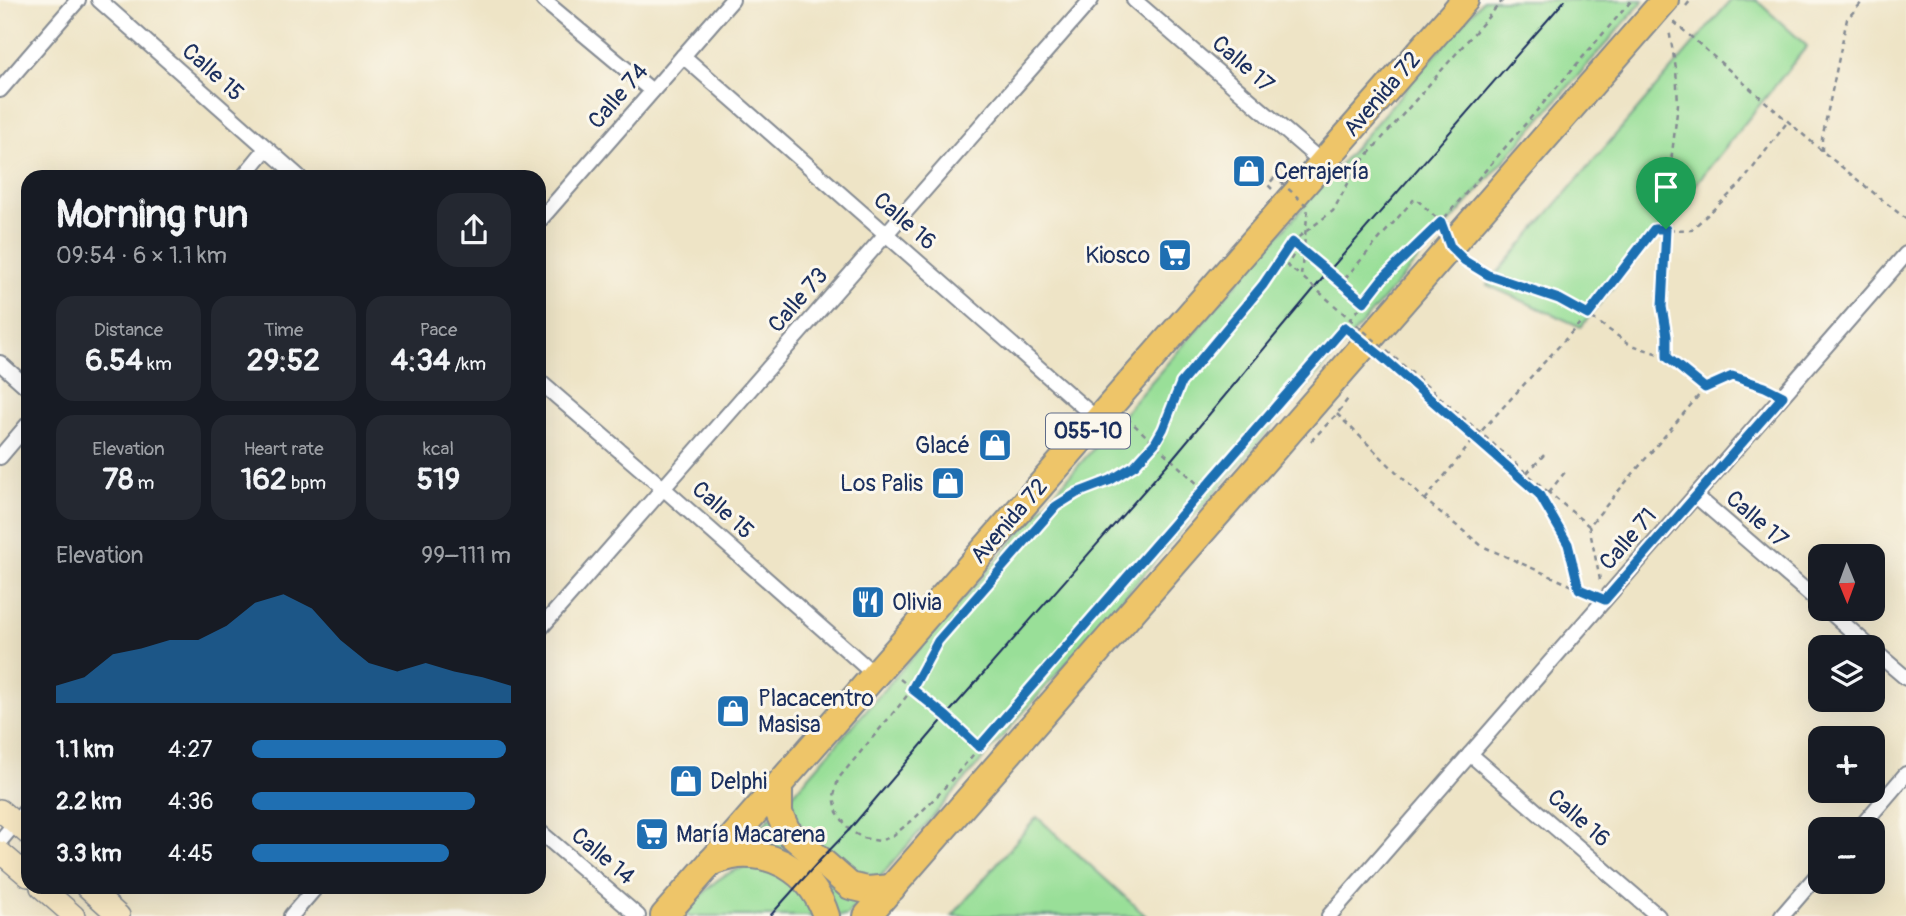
<!DOCTYPE html>
<meta charset="utf-8">
<style>
:root{--surface:#171b24;--page:#242831;--text:#f1f3f6;--muted:#9ea1a6;--accent:#1f6fb2}
body{margin:0;font-family:Pangolin,sans-serif;background:var(--page);color:var(--text);height:100vh;display:flex;flex-direction:column;font-size:26px;white-space:nowrap}
*{box-sizing:border-box;margin:0}
p{font-size:23px;color:var(--muted)}
.icon{flex:none;width:38px;height:38px;fill:none;stroke:currentColor;stroke-width:2;stroke-linecap:round;stroke-linejoin:round}
.map{position:relative;flex:1;overflow:hidden}
.panel{position:absolute;left:21px;top:170px;width:525px;height:724px;display:flex;flex-direction:column;background:var(--surface);border-radius:21px;box-shadow:0 7px 28px #0002}
.panel>*{flex:none}
.needle{width:46px;rotate:179deg}
.controls{position:absolute;left:1808px;top:544px;display:grid;gap:14px}
.controls a{display:grid;place-items:center;width:77px;height:77px;border-radius:14px;background:var(--surface);box-shadow:0 7px 28px #0002;font-size:35px}
.pin{position:absolute;display:grid;place-items:center;width:60px;height:60px;color:#fff;margin:-72px -30px;border-radius:50% 50% 50% 0;rotate:-45deg;box-shadow:0 0 7px #0007}
.pin .icon{rotate:45deg}
.round{display:grid;place-items:center;flex:none;width:74px;height:74px;border-radius:21px;background:var(--page)}
.overview{display:flex;align-items:center;justify-content:space-between;height:119px;padding:0 35px}
h1{font-size:38px;font-weight:800;line-height:52px}
.metrics{display:grid;grid-template-columns:repeat(3,1fr);gap:10px;height:119px;padding:7px 35px}
.metrics div{display:grid;align-content:center;border-radius:18px;background:var(--page);text-align:center}
.metrics b{font-size:30px;font-weight:800}
.metrics small{font-size:19px;font-weight:400}
.metrics p{font-size:19px}
.chart{height:196px;padding:14px 35px}
.chart p{display:flex;justify-content:space-between}
.chart svg{width:100%;height:126px;margin-top:7px;fill:var(--accent);opacity:.7}
ul{padding:0 35px;list-style:none;font-size:23px}
li{display:grid;grid-template-columns:112px 84px 1fr;align-items:center;height:52px}
li i{height:18px;border-radius:9px;background:var(--accent)}
.map>svg:first-child{display:block}
.green{fill:#99df98;stroke:#5a877b;stroke-width:2}
.lines{fill:none;stroke-linecap:round;stroke-linejoin:round}
.street-casing{stroke:#848a92;stroke-width:18}
.secondary-casing{stroke:#848a92;stroke-width:24}
.highway-casing{stroke:#848a92;stroke-width:30}
.path{stroke:#848a92;stroke-width:2.5;stroke-dasharray:5 5;stroke-linecap:butt}
.street{stroke:#fff;stroke-width:14}
.secondary{stroke:#f8e8c3;stroke-width:21}
.highway{stroke:#eec569;stroke-width:26}
.tram{stroke:#1b2f5e;stroke-width:2}
.path-bridge{stroke:#848a92;stroke-width:2.5;stroke-dasharray:5 5;stroke-linecap:butt}
.route-casing{stroke:#fff;stroke-width:14}
.route{stroke:#1f6fb2;stroke-width:9}
.labels{text-anchor:middle;dominant-baseline:central;stroke-width:6;stroke-linejoin:round;paint-order:stroke}
.shield{fill:#fbf7ec;stroke:#5e6b89;stroke-width:2}
.shield-label{font-size:21px;font-weight:bold;fill:#1b2f5e}
.street-label{font-size:23px;fill:#1b2f5e;stroke:#fbf7ec}
.poi-label{font-size:23px;fill:#1b2f5e;stroke:#fbf7ec;text-anchor:start}
</style>
<div class="map">
<svg width="1906" height="916" viewBox="0 0 1906 916">
<rect width="100%" height="100%" fill="#fbf7ec"/>
<filter id="ink" filterUnits="userSpaceOnUse"><feTurbulence type="fractalNoise" baseFrequency=".0143" numOctaves="2"/><feDisplacementMap in="SourceGraphic" scale="14" xChannelSelector="R" yChannelSelector="G"/><feConvolveMatrix kernelMatrix="1 2 1 2 8 2 1 2 1" color-interpolation-filters="sRGB"/></filter>
<filter id="wash" filterUnits="userSpaceOnUse"><feTurbulence type="fractalNoise" baseFrequency=".00686" numOctaves="4" result="noise"/><feDisplacementMap in="SourceGraphic" scale="28" xChannelSelector="R" yChannelSelector="G"/><feGaussianBlur stdDeviation="1.57" result="paint"/><feColorMatrix in="noise" values="0 0 0 0 0 0 0 0 0 0 0 0 0 0 0 0 0 1.4 0 .05"/><feComposite in="paint" operator="in"/></filter>
<g filter="url(#wash)">
<rect width="100%" height="100%" fill="#eee4c6"/>
<g class="green">
<polygon points="1483,0 1644,0 881,876 861,881 790,822 789,799"/>
<polygon points="1731,0 1756,0 1807,46 1581,327 1487,285"/>
<polygon points="771,816 863,897 846,916 835,916 746,846"/>
<polygon points="1037,817 1146,916 952,916"/>
<path d="M749,866L788,875L815,916H684C707,890 714,875 749,866Z"/>
</g>
</g>
<g filter="url(#ink)">
<g class="lines">
<g class="street-casing">
<g id="street">
<polyline points="99,0 299,177"/>
<polyline points="543,0 652,91"/>
<polyline points="1134,0 1323,163"/>
<polyline points="683,56 1098,420"/>
<polyline points="0,90 78,0"/>
<polyline points="243,177 266,149"/>
<polyline points="539,221 732,0"/>
<polyline points="0,363 28,388"/>
<polyline points="539,381 663,488 875,675"/>
<polyline points="0,457 28,424"/>
<polyline points="1696,496 1820,603"/>
<polyline points="1827,609 1871,648"/>
<polyline points="539,630 1091,0"/>
<polyline points="1872,649 1906,678"/>
<polyline points="1470,754 1658,916"/>
<polyline points="1858,830 1906,774"/>
<polyline points="539,831 638,916"/>
<polyline points="0,841 28,808"/>
<polyline points="291,916 316,887"/>
<polyline points="1329,916 1906,254"/>
<polyline points="1782,916 1820,872"/>
</g>
</g>
<g class="secondary-casing">
<g id="secondary">
<polyline points="0,810 28,834"/>
<polyline points="0,852 28,876"/>
<polyline points="41,887 74,916"/>
<polyline points="87,887 119,916"/>
</g>
</g>
<g class="highway-casing">
<g id="highway">
<polyline points="779,785 779,813 787,831 850,886 867,890 892,888"/>
<path d="M711,862C720,860 729,856 738,855C779,852 814,877 826,916"/>
<polyline points="664,916 1465,0"/>
<polyline points="867,916 1665,0"/>
</g>
</g>
<g class="path">
<polyline points="1503,0 1357,167 1333,211 1292,242 1263,285 1181,383 1163,429 1155,443 1135,465 1111,480 1077,493 1056,506 938,641 912,689 899,706 838,779 834,796 837,812 849,830 863,838 879,841 891,837 914,819 939,794 1345,327 1382,279 1441,222 1632,0"/>
<polyline points="1686,6 1691,0"/>
<polyline points="1674,22 1822,151 1906,219"/>
<polyline points="1822,151 1822,139 1847,19 1864,0"/>
<polyline points="1272,189 1268,185 1284,166 1288,169"/>
<polyline points="1292,242 1341,283 1415,198 1440,221"/>
<polyline points="1298,247 1287,266 1301,276"/>
<polyline points="1465,261 1488,275 1566,302 1588,315 1629,344 1667,357 1705,388"/>
<polyline points="1341,283 1364,302"/>
<polyline points="1667,357 1667,336 1662,307 1671,162 1678,104 1676,69 1669,30"/>
<polyline points="1383,358 1539,494 1568,543 1579,589"/>
<polyline points="1337,414 1425,500 1482,546 1591,594"/>
<polyline points="1127,418 1204,490"/>
<polyline points="1311,441 1337,414 1350,396"/>
<polyline points="1527,473 1544,455"/>
<polyline points="1547,491 1589,526"/>
<polyline points="1549,492 1565,472"/>
<polyline points="1425,500 1475,438 1592,310 1654,229 1691,230 1741,184 1788,121"/>
<polyline points="1600,580 1589,526 1705,388 1732,376 1770,390"/>
<polyline points="900,679 946,716 980,748"/>
</g>
<use href="#street" class="street"/>
<use href="#secondary" class="secondary"/>
<use href="#highway" class="highway"/>
<polyline class="tram" points="770,916 820,860 849,830 946,716 1172,459 1328,272 1565,0"/>
<polyline class="path-bridge" points="1281,182 1308,207 1301,276 1547,491"/>
</g>
</g>
<g class="lines" filter="url(#ink)">
<g class="route-casing">
<polygon id="route" points="1441,222 1450,246 1465,261 1488,275 1559,299 1588,315 1654,229 1666,229 1662,307 1667,336 1667,357 1705,388 1732,376 1765,387 1783,396 1605,600 1579,589 1568,544 1539,494 1381,356 1345,327 979,747 946,716 912,689 938,641 1056,506 1077,493 1111,480 1135,465 1155,443 1163,429 1181,383 1263,285 1292,242 1364,302 1382,279"/>
</g>
<use href="#route" class="route"/>
</g>
<defs>
<g id="shop-square" transform="scale(1.75)"><rect x="-9" y="-9" width="18" height="18" rx="4" fill="#1f6fb2" stroke="#fbf7ec"/><path d="M-5-2.5h2.3a2.7 3.5 0 0 1 5.4 0H5L5.5 6h-11ZM-1.5-2.5h3a1.5 2.3 0 0 0-3 0Z" fill="#fff"/></g>
<g id="supermarket-square" transform="scale(1.75)"><rect x="-9" y="-9" width="18" height="18" rx="4" fill="#1f6fb2" stroke="#fbf7ec"/><path d="M-6-5.5h2.5l.6 2H6L4.5 2H-2.5L-4.4-4H-6ZM-1.5 3.2a1.3 1.3 0 1 0 .1 0ZM3 3.2a1.3 1.3 0 1 0 .1 0Z" fill="#fff"/></g>
<g id="restaurant-square" transform="scale(1.75)"><rect x="-9" y="-9" width="18" height="18" rx="4" fill="#1f6fb2" stroke="#fbf7ec"/><path d="M-5-6h1v4h1v-4h1v4h1v-4h1v5L-1.5 .5V6h-2V.5L-5-1ZM5-6V6H3V1.5H1.5Q1.5-4 5-6Z" fill="#fff"/></g>
</defs>
<g fill-rule="evenodd">
<use href="#shop-square" x="1249" y="171"/>
<use href="#supermarket-square" x="1175" y="255"/>
<use href="#shop-square" x="995" y="445"/>
<use href="#shop-square" x="948" y="483"/>
<use href="#restaurant-square" x="868" y="602"/>
<use href="#shop-square" x="733" y="711"/>
<use href="#shop-square" x="686" y="781"/>
<use href="#supermarket-square" x="652" y="834"/>
</g>
<g class="labels">
<rect class="shield" x="1046" y="413.5" width="84" height="35" rx="5"/>
<g class="shield-label">
<text x="1088" y="431">055-10</text>
</g>
<g class="street-label">
<text transform="translate(1243 64) rotate(41)">Calle 17</text>
<text transform="translate(213 72) rotate(42)">Calle 15</text>
<text transform="translate(1382 94) rotate(-49)">Avenida 72</text>
<text transform="translate(618 96) rotate(-49)">Calle 74</text>
<text transform="translate(905 221) rotate(41)">Calle 16</text>
<text transform="translate(798 300) rotate(-49)">Calle 73</text>
<text transform="translate(723 510) rotate(42)">Calle 15</text>
<text transform="translate(1757 519) rotate(41)">Calle 17</text>
<text transform="translate(1009 521) rotate(-49)">Avenida 72</text>
<text transform="translate(1628 539) rotate(-49)">Calle 71</text>
<text transform="translate(1579 818) rotate(41)">Calle 16</text>
<text transform="translate(603 856) rotate(40)">Calle 14</text>
</g>
<g class="poi-label">
<text x="1274" y="171">Cerrajería</text>
<text x="1150" y="255" text-anchor="end">Kiosco</text>
<text x="970" y="445" text-anchor="end">Glacé</text>
<text x="923" y="483" text-anchor="end">Los Palis</text>
<text x="892" y="602">Olivia</text>
<text x="758" y="698">Placacentro<tspan x="758" dy="26">Masisa</tspan></text>
<text x="710" y="781">Delphi</text>
<text x="676" y="834">María Macarena</text>
</g>
</g>
</svg>
<div class="controls">
<a><svg class="needle" viewBox="-14 -14 28 28"><path d="M0-13l5 13h-10z" fill="#e53935"/><path d="M0 13l5-13h-10z" fill="#9ea1a6"/></svg></a>
<a><svg class="icon" aria-label="layers" viewBox="0 0 24 24"><path d="M12 4l9 5-9 5-9-5zM3 14l9 5 9-5"/></svg></a>
<a>+</a>
<a>−</a>
</div>
<div class="pin" style="left:1666px;top:229px;background:#1e9e55"><svg class="icon" aria-label="arrive" viewBox="0 0 24 24"><path d="M6 21V4h12l-3 4 3 4H6"/></svg></div>
<section class="panel">
<div class="overview"><div><h1>Morning run</h1><p>09:54 · 6 × 1.1 km</p></div><a class="round"><svg class="icon" aria-label="share" viewBox="0 0 24 24"><path d="M12 15V3M7 8l5-5 5 5M5 13v7h14v-7"/></svg></a></div>
<div class="metrics">
<div><p>Distance</p><b>6.54<small> km</small></b></div>
<div><p>Time</p><b>29:52</b></div>
<div><p>Pace</p><b>4:34<small> /km</small></b></div>
</div>
<div class="metrics">
<div><p>Elevation</p><b>78<small> m</small></b></div>
<div><p>Heart rate</p><b>162<small> bpm</small></b></div>
<div><p>kcal</p><b>519</b></div>
</div>
<div class="chart"><p><span>Elevation</span>99–111 m</p>
<svg viewBox="0 0 160 44" preserveAspectRatio="none"><path d="M0 44V38L10 35L20 27L30 25L40 22L50 22L60 17L70 9L80 6L90 11L100 22L110 30L120 33L130 30L140 33L150 35L160 38V44z"/></svg>
</div>
<ul>
<li><b>1.1 km</b>4:27<i style="width:98%"></i></li>
<li><b>2.2 km</b>4:36<i style="width:86%"></i></li>
<li><b>3.3 km</b>4:45<i style="width:76%"></i></li>
</ul>
</section>
</div>
